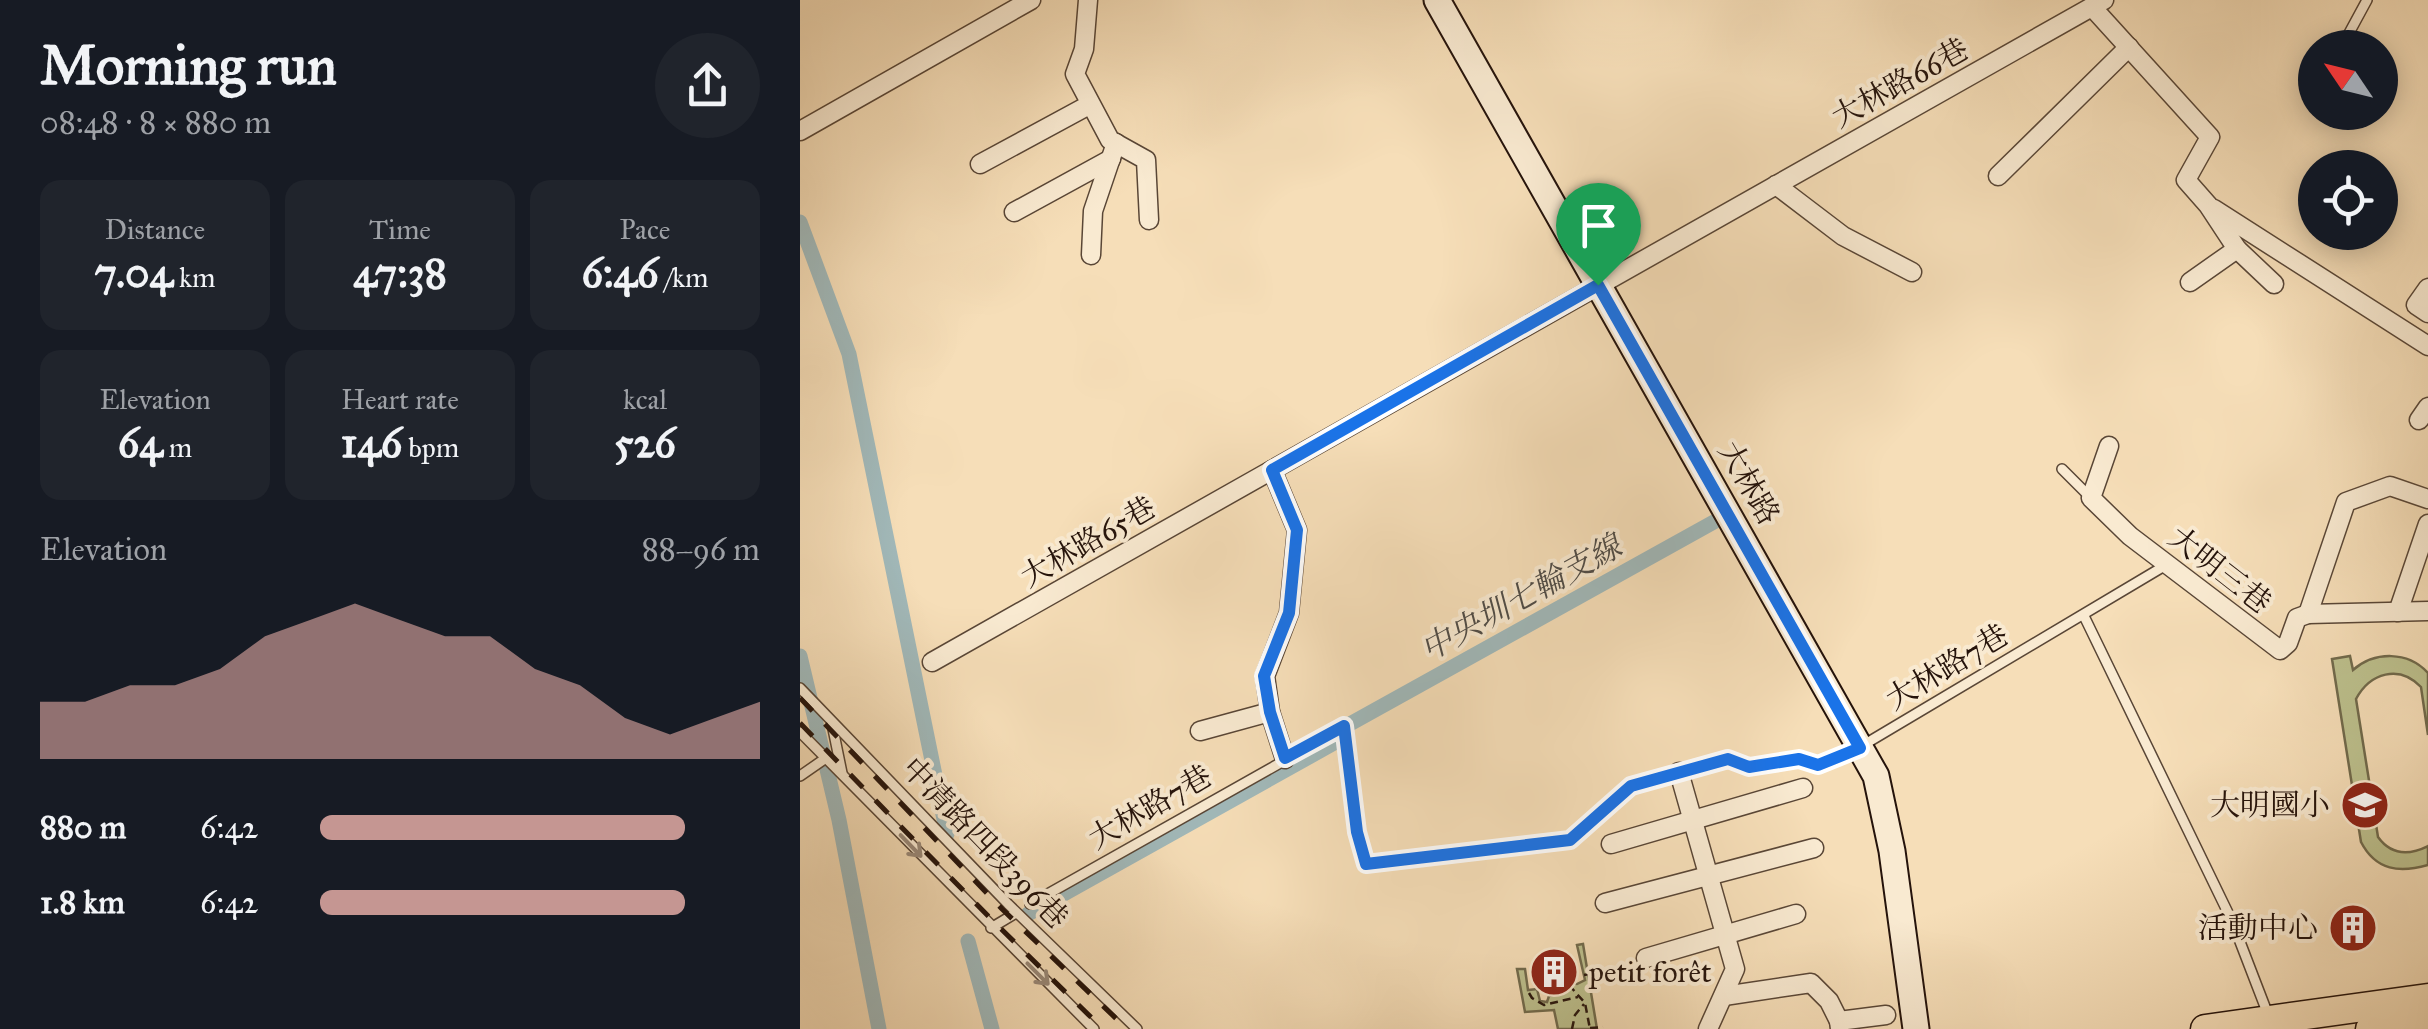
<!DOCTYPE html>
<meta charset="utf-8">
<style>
:root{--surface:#171b24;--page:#20242c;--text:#f1f3f6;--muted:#9ea1a6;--accent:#c59692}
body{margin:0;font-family:"IM FELL Great Primer","Noto Serif TC",serif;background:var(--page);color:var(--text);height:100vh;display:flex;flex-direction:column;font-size:38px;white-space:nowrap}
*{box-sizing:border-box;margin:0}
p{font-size:32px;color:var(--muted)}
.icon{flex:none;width:55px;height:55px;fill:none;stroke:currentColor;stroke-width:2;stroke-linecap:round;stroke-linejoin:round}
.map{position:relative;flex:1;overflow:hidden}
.details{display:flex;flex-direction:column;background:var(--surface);width:800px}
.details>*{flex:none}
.needle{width:65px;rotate:305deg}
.fabs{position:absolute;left:1498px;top:30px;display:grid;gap:20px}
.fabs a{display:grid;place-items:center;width:100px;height:100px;border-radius:50%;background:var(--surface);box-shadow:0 5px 25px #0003;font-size:50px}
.pin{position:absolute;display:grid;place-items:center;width:85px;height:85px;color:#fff;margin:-102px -42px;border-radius:50% 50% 50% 0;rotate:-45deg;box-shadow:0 0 10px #0007}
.pin .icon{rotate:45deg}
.round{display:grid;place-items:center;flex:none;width:105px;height:105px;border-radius:52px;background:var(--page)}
.head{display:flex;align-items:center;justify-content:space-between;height:170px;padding:0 40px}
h1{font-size:55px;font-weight:700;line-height:75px}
.metrics{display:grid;grid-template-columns:repeat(3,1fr);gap:15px;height:170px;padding:10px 40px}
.metrics div{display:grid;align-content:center;border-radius:20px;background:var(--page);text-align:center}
.metrics b{font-size:42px;font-weight:700}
.metrics small{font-size:28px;font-weight:400}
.metrics p{font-size:28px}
.chart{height:280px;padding:20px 40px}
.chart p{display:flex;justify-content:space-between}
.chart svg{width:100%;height:180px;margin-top:10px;fill:var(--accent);opacity:.7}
ul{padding:0 40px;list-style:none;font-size:32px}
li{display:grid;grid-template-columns:160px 120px 1fr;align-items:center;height:75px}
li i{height:25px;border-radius:12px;background:var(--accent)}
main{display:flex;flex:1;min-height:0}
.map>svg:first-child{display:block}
.green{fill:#bdc18e;stroke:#716a4c;stroke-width:2.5}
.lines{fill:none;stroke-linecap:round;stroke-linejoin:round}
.canal{stroke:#a1b9ba;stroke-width:15}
.lane-casing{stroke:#594636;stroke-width:12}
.street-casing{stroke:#594636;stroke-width:21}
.secondary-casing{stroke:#25130b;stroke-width:29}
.primary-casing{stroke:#25130b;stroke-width:31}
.path{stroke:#25130b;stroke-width:2.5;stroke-dasharray:8 5;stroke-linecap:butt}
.lane{stroke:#f9ead1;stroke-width:9}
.street{stroke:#f9ead1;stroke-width:18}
.secondary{stroke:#f9ead1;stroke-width:25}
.primary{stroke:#f6deb8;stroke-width:28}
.rail{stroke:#25130b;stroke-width:5;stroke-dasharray:18 18;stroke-linecap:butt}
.oneway{stroke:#9a8978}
.route-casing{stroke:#fff;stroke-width:20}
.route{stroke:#1a73e8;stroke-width:12}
.labels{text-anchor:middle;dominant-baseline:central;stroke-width:8;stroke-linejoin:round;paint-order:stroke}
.street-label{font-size:30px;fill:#25130b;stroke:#f9ead1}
.poi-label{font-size:30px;fill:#25130b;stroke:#f9ead1;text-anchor:end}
.water-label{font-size:32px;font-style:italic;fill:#504d48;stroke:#f9ead1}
</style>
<main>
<section class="details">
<div class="head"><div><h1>Morning run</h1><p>08:48 · 8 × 880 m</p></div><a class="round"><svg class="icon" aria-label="share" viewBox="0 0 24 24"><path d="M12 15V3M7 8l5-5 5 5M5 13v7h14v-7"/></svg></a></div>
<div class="metrics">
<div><p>Distance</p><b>7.04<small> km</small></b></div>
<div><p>Time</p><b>47:38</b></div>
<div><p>Pace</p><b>6:46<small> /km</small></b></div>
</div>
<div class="metrics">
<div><p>Elevation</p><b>64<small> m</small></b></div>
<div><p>Heart rate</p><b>146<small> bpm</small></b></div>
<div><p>kcal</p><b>526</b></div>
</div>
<div class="chart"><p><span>Elevation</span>88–96 m</p>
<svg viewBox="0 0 160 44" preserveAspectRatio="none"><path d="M0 44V30L10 30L20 26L30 26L40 22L50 14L60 10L70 6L80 10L90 14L100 14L110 22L120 26L130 34L140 38L150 34L160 30V44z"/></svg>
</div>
<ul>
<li><b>880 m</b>6:42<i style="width:83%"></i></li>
<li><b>1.8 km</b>6:42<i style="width:83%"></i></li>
</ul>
</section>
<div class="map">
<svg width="1628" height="1029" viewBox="0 0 1628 1029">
<rect width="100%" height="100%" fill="#f6deb8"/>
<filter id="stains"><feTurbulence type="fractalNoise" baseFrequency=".002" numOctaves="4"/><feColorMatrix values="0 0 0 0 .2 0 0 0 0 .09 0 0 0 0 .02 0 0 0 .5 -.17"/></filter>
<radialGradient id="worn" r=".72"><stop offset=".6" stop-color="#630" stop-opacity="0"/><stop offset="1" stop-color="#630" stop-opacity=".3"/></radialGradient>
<g class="green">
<path d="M1550,656L1553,670C1575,651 1608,651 1628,673V735L1621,687C1599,664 1570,673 1556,699L1578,837C1591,855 1608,856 1628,846V865C1600,873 1576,871 1561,842L1532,659Z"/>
<polygon points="783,944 797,1029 758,1029 754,1010 725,1012 717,969 725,969 728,990 737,989 740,1001 747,1002 749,996 763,993 770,983 777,984 785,980 777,945"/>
</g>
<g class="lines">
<g class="canal">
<polyline points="0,222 49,354 147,834"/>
<polyline points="0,656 39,820 79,1029"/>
<polyline points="548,725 921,518"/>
<polyline points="228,914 534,743"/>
<polyline points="168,941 192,1029"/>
</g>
<g class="lane-casing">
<g id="lane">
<polyline points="1541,48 1567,0"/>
<polyline points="1262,469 1291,498"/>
<polyline points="1284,616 1432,921 1469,1017"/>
<polyline points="0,688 208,904 337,1029"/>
<polyline points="32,724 42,773"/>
<polyline points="0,732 294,1029"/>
<polyline points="0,776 26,758"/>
<polyline points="230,904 544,727 557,833 566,864 770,840 831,786 928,759 949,767 999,759 1018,765 1060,747 1366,565"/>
<polyline points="191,928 216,913"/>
</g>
</g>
<g class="street-casing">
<g id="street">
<polyline points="288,0 284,49 275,74 310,140 346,160 349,220"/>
<polyline points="1292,7 1410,137 1386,180 1408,205 1437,249 1474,284"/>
<polyline points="0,131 231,0"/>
<polyline points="180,164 289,105"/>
<polyline points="1198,176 1329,47"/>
<polyline points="976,185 1043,236 1112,272"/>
<polyline points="1414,209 1628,346"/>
<polyline points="214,212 311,159"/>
<polyline points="291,255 293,211 316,143"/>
<polyline points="1390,282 1437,249"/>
<polyline points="1628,288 1616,305 1628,313"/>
<polyline points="1619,420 1628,407"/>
<polyline points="1309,446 1291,498 1330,536 1480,650 1488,643 1497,618 1508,614 1628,611"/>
<polyline points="472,470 497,530 489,613 465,676 470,712 485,759"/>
<polyline points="1598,612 1628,524"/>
<polyline points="1508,614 1546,502 1590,486 1628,499"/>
<polyline points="132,662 1304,0"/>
<polyline points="400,731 470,712"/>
<polyline points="879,772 935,969 908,1029"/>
<polyline points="811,844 1003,788"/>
<polyline points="805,903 1014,848"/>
<polyline points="846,958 996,914"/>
<polyline points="924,996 1011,983 1029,1001 1039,1021"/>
<polyline points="1040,1029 1039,1021 1086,1015"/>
</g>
</g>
<g class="secondary-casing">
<polyline id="secondary" points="637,0 1076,776 1092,851 1116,1029"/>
</g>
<g class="primary-casing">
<g id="primary">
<polyline points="1405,1029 1628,998"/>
<polyline points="1570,1029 1628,1021"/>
</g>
</g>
<g class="path">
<polyline points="784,975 794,973"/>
<polyline points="769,985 785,1003 790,1029"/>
<polyline points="729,993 732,998 744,1005 778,997"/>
<polyline points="790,1028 803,1027"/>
<polyline points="772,1029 775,1015 784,1004"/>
</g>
<use href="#lane" class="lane"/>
<use href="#street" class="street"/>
<use href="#secondary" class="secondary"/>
<use href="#primary" class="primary"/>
<g class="rail">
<polyline points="0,698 202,909 327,1029"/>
<polyline points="0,723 191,919 303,1029"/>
</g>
</g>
<defs><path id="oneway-shaft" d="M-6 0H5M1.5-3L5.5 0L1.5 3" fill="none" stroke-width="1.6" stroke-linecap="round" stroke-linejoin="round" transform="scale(2.5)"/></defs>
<g class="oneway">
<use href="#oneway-shaft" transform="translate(111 846) rotate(46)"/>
<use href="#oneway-shaft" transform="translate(238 974) rotate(45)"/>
</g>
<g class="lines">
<g class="route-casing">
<polygon id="route" points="798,285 1060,748 1018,765 999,759 949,767 928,759 831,786 770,840 566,864 557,832 544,726 485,758 470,712 464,676 489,613 497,530 472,470"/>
</g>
<use href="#route" class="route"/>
</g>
<defs>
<g id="school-disc" transform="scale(2.5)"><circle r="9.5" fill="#8f2418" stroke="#f9ead1"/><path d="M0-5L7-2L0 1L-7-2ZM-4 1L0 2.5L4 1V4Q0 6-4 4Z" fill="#fff"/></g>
<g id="building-disc" transform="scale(2.5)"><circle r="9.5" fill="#8f2418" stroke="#f9ead1"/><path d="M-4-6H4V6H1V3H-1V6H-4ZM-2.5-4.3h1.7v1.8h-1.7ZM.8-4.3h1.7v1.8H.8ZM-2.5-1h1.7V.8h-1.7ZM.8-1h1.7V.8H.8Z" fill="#fff"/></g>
</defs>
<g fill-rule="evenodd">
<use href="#school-disc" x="1565" y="805"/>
<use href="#building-disc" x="1553" y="928"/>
<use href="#building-disc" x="754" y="972"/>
</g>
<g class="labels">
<g class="street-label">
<text transform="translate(1100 83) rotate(-29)">大林路66巷</text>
<text transform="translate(949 483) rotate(60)">大林路</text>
<text transform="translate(288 542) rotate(-30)">大林路65巷</text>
<text transform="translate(1420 570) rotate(38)">大明三巷</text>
<text transform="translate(1147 667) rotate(-31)">大林路7巷</text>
<text transform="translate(350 807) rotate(-30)">大林路7巷</text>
<text transform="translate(185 843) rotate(46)">中清路四段396巷</text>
</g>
<g class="poi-label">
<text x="1530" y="805">大明國小</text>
<text x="1518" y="928">活動中心</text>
<text x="789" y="972" text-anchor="start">petit forêt</text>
</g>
<g class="water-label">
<text transform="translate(721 598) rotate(-29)">中央圳七輪支線</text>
</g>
</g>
<rect width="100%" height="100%" filter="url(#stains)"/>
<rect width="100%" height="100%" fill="url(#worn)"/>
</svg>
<div class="fabs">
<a><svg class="needle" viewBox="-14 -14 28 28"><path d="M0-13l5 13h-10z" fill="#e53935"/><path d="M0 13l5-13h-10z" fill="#9ea1a6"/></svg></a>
<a><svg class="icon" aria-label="locate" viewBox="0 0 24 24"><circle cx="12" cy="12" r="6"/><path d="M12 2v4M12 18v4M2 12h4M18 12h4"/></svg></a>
</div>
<div class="pin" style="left:798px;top:285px;background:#1e9e55"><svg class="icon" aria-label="arrive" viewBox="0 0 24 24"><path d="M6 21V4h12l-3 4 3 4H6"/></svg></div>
</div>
</main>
